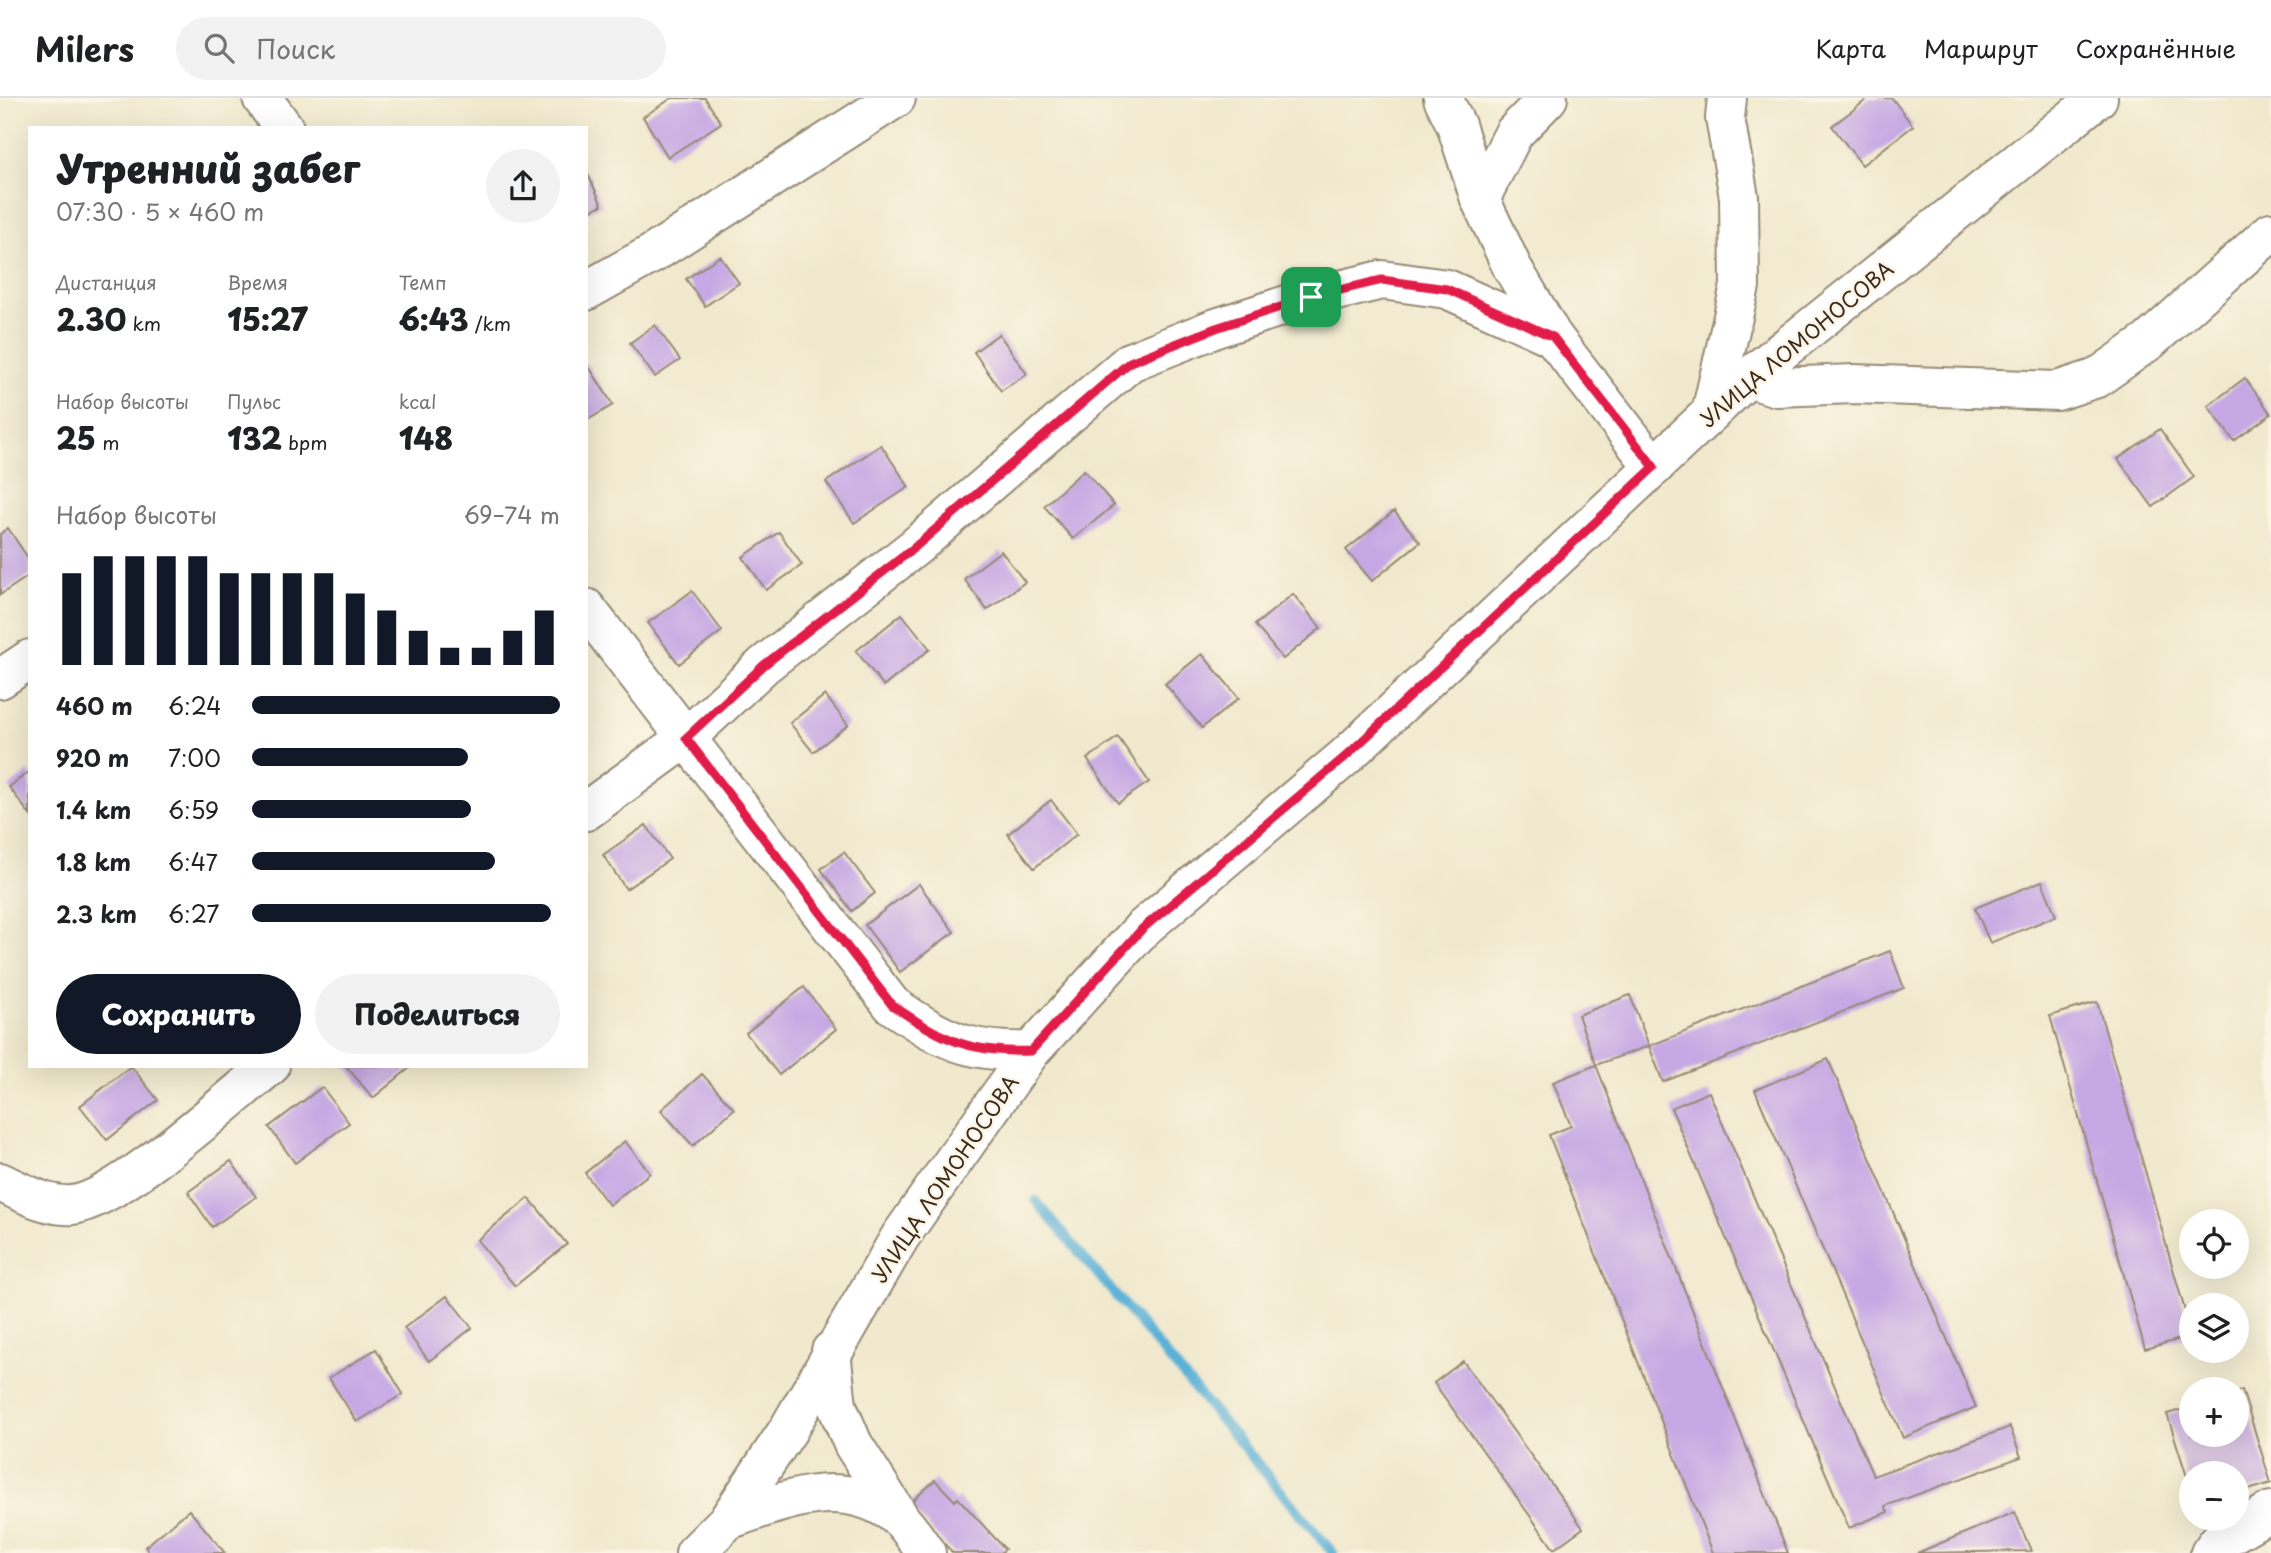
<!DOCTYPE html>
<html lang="ru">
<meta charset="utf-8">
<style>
:root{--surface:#fff;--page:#f2f2f2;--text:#202124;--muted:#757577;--line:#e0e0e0;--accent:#111827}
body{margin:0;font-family:"Playpen Sans",sans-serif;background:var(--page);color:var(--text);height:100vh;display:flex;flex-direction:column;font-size:26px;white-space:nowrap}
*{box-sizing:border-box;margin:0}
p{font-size:23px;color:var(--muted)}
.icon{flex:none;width:38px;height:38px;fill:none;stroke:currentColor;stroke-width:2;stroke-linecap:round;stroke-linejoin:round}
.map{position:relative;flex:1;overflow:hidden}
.panel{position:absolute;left:28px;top:28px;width:560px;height:942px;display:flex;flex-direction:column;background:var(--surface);border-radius:0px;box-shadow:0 7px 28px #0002}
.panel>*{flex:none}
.fabs{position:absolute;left:2179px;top:1111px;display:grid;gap:14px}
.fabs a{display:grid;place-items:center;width:70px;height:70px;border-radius:50%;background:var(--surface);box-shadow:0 7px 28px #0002;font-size:35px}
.pin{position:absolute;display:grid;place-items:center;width:60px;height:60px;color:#fff;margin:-30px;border-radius:14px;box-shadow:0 4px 10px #0006}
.round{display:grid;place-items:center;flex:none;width:74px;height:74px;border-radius:37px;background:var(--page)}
.headline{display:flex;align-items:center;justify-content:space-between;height:119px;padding:0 28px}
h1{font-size:38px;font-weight:800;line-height:52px}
.stats{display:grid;grid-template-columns:repeat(3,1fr);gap:10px;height:119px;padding:7px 28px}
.stats div{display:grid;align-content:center}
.stats b{font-size:30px;font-weight:800}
.stats small{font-size:19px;font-weight:400}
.stats p{font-size:19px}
.chart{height:196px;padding:14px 28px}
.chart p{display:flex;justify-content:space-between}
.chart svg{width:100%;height:126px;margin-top:7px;stroke:var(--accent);stroke-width:6}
.primary-button{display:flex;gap:14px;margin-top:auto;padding:14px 28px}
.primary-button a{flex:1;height:80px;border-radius:42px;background:var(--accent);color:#fff;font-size:28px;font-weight:800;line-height:80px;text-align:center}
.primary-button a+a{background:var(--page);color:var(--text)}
ul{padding:0 28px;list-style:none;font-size:23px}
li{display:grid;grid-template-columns:112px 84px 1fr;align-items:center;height:52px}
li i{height:18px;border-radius:9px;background:var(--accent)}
header{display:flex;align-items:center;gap:42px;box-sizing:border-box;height:98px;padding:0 35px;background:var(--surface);border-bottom:2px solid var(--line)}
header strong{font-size:33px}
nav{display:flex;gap:38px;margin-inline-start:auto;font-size:24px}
.search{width:490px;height:63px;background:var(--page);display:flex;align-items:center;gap:18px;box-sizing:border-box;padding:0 24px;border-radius:38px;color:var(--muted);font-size:26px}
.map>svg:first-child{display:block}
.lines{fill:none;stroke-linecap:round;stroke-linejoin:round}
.stream{stroke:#5ab1d7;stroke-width:10}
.building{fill:#c6a8e4}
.minor-casing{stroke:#968a76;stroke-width:42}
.minor{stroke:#fff;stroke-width:38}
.route-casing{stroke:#fff;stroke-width:14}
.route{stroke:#e11d48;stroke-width:9}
.labels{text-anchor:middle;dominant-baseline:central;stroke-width:5;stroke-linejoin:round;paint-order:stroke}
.street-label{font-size:21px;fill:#3b2a1e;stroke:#fcf5e5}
</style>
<header>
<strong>Milers</strong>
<div class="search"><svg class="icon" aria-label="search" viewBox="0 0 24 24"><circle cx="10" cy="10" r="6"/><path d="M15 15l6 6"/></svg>Поиск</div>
<nav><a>Карта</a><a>Маршрут</a><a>Сохранённые</a></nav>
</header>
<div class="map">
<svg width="2271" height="1455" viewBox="0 0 2271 1455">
<rect width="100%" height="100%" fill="#fcf5e5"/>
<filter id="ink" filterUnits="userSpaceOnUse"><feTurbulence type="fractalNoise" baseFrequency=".0143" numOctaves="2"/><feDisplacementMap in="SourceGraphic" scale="14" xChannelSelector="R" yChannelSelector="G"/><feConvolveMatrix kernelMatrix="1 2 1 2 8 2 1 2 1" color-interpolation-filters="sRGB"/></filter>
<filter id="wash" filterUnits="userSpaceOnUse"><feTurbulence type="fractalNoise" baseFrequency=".00686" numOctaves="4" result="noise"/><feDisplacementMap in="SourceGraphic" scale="28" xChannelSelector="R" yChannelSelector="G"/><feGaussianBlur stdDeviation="1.57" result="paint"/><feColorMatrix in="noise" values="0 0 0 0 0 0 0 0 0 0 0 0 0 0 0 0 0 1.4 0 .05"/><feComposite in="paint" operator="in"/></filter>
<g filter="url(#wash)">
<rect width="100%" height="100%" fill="#f0e9cd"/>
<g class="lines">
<polyline class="stream" points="1036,1103 1333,1455"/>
</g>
<g id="blocks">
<g class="building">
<polygon points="672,0 705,0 721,25 668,59 643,19"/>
<polygon points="1869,0 1892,0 1913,28 1862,67 1832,28"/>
<polygon points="586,72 602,107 586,115"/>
<polygon points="720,158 739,185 705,208 686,181"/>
<polygon points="655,227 680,262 655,279 630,245"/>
<polygon points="999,236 1027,276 1001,293 974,254"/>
<polygon points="586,264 613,307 586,323"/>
<polygon points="2245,280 2271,316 2234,343 2208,308"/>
<polygon points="2160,331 2194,379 2153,409 2118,361"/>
<polygon points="881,347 909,389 854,425 826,384"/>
<polygon points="1084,372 1114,407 1073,441 1044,408"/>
<polygon points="1394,413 1420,444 1372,483 1346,452"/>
<polygon points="8,430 30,463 30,477 0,497 0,436"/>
<polygon points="779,434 802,467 766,492 743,459"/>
<polygon points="1001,453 1025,484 987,512 964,481"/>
<polygon points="692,493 722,533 679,566 648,525"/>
<polygon points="1293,496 1321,530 1283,561 1255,527"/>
<polygon points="902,516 930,551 884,588 856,553"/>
<polygon points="1202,556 1239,600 1202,630 1165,586"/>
<polygon points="825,597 848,627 813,654 790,625"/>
<polygon points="1118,639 1149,684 1118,705 1087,661"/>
<polygon points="30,673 30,717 9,689"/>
<polygon points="1051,702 1077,736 1034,770 1008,736"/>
<polygon points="646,727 670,761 626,791 603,757"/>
<polygon points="844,754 875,795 852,813 821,771"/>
<polygon points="2042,783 2056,818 1990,845 1975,810"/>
<polygon points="919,786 954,834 900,874 865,827"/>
<polygon points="1890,853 1904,890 1663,984 1649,948"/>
<polygon points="804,889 836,931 779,977 746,935"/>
<polygon points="1630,897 1649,948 1596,967 1578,917"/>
<polygon points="2097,904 2191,1234 2191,1238 2145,1251 2050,918"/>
<polygon points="1828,961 1976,1309 1903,1340 1755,992"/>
<polygon points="1596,967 1788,1455 1713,1455 1549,1037 1571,1028 1553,984"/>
<polygon points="131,968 158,1002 107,1042 80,1008"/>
<polygon points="346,968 412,968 373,1000"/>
<polygon points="702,976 734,1011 693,1048 661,1012"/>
<polygon points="322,989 349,1025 295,1065 269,1029"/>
<polygon points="1709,994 1873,1378 2010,1329 2021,1359 1885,1408 1888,1414 1849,1430 1671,1010"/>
<polygon points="625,1043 650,1075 609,1107 585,1075"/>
<polygon points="231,1063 256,1099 212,1129 188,1094"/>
<polygon points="529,1100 567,1146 515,1188 477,1142"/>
<polygon points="447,1198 472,1230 429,1263 404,1230"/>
<polygon points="376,1251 403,1296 357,1324 329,1280"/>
<polygon points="1463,1263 1583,1430 1554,1451 1434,1285"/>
<polygon points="2242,1292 2271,1385 2236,1396 2236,1376 2191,1376 2190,1388 2167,1316 2191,1309 2191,1337 2236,1337 2236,1294"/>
<polygon points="935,1382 955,1403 958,1400 1005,1451 1001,1455 953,1455 908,1407"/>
<polygon points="189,1412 225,1455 149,1455 145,1449"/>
<polygon points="2015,1414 2031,1453 1917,1455"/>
</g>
</g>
</g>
<g filter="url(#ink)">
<use href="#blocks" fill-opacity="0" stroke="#968a76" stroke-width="2"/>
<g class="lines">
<g class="minor-casing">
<g id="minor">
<polyline points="262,0 284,30"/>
<polyline points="1443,0 1456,27 1480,101 1512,169 1553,239 1654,369"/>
<polyline points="1480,101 1514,35 1548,0"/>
<polyline points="586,193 652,156 896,0"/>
<polyline points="1748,280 1777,289 1854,286 2057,293 2097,280 2149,243 2271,134"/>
<polyline points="1711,315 1740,188 1739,99 1725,20 1727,0"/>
<path d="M586,510L892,907C943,942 967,955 1031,953"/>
<polyline points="0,581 30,561"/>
<polyline points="586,713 686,640 764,567 915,449 1130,264 1216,230 1311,199 1382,182 1447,191 1553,239"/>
<path d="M0,1084C22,1094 47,1109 72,1107C117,1103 230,1000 270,968"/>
<polyline points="831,1253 837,1308 853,1346 898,1417"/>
<path d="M728,1422C786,1402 845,1376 899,1420C909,1429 918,1444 926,1455"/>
<polyline points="695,1455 728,1422 788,1332 900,1139 1031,953 1142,831 1345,659 1748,280 2098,0"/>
<polyline points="2210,1455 2218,1444 2271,1413"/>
</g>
</g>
<use href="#minor" class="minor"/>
</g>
</g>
<g class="lines" filter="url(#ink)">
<g class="route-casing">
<path id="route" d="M1382,182L1447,191L1553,239L1654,369L1345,659L1142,831L1031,953C968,955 943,942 892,907L686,640L764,567L915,449L1130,264L1216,230L1311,199Z"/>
</g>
<use href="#route" class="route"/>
</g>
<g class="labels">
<g class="street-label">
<text transform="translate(1796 245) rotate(-40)">УЛИЦА ЛОМОНОСОВА</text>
<text transform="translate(944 1080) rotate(-56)">УЛИЦА ЛОМОНОСОВА</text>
</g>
</g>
</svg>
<div class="fabs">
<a><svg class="icon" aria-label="locate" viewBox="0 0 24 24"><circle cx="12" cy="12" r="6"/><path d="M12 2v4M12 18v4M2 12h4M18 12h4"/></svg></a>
<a><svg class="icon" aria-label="layers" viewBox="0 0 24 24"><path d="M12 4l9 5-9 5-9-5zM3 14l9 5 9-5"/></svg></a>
<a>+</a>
<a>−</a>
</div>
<div class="pin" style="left:1311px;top:199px;background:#1e9e55"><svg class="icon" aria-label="arrive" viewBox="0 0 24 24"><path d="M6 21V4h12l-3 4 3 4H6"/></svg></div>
<section class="panel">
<div class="headline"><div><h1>Утренний забег</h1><p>07:30 · 5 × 460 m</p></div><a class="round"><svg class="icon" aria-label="share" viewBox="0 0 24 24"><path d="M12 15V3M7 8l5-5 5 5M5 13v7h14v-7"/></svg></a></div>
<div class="stats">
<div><p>Дистанция</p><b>2.30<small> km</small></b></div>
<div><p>Время</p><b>15:27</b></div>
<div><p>Темп</p><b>6:43<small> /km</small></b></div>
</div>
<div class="stats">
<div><p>Набор высоты</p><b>25<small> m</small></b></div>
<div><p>Пульс</p><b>132<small> bpm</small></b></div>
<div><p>kcal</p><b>148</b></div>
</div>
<div class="chart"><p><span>Набор высоты</span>69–74 m</p>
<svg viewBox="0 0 160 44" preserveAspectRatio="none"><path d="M5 44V12M15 44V6M25 44V6M35 44V6M45 44V6M55 44V12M65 44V12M75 44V12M85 44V12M95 44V19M105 44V25M115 44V32M125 44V38M135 44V38M145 44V32M155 44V25"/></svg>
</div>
<ul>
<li><b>460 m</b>6:24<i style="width:100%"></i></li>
<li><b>920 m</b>7:00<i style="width:70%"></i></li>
<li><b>1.4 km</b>6:59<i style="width:71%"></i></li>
<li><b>1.8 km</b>6:47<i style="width:79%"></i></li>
<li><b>2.3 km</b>6:27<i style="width:97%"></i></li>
</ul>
<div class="primary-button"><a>Сохранить</a><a>Поделиться</a></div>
</section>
</div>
